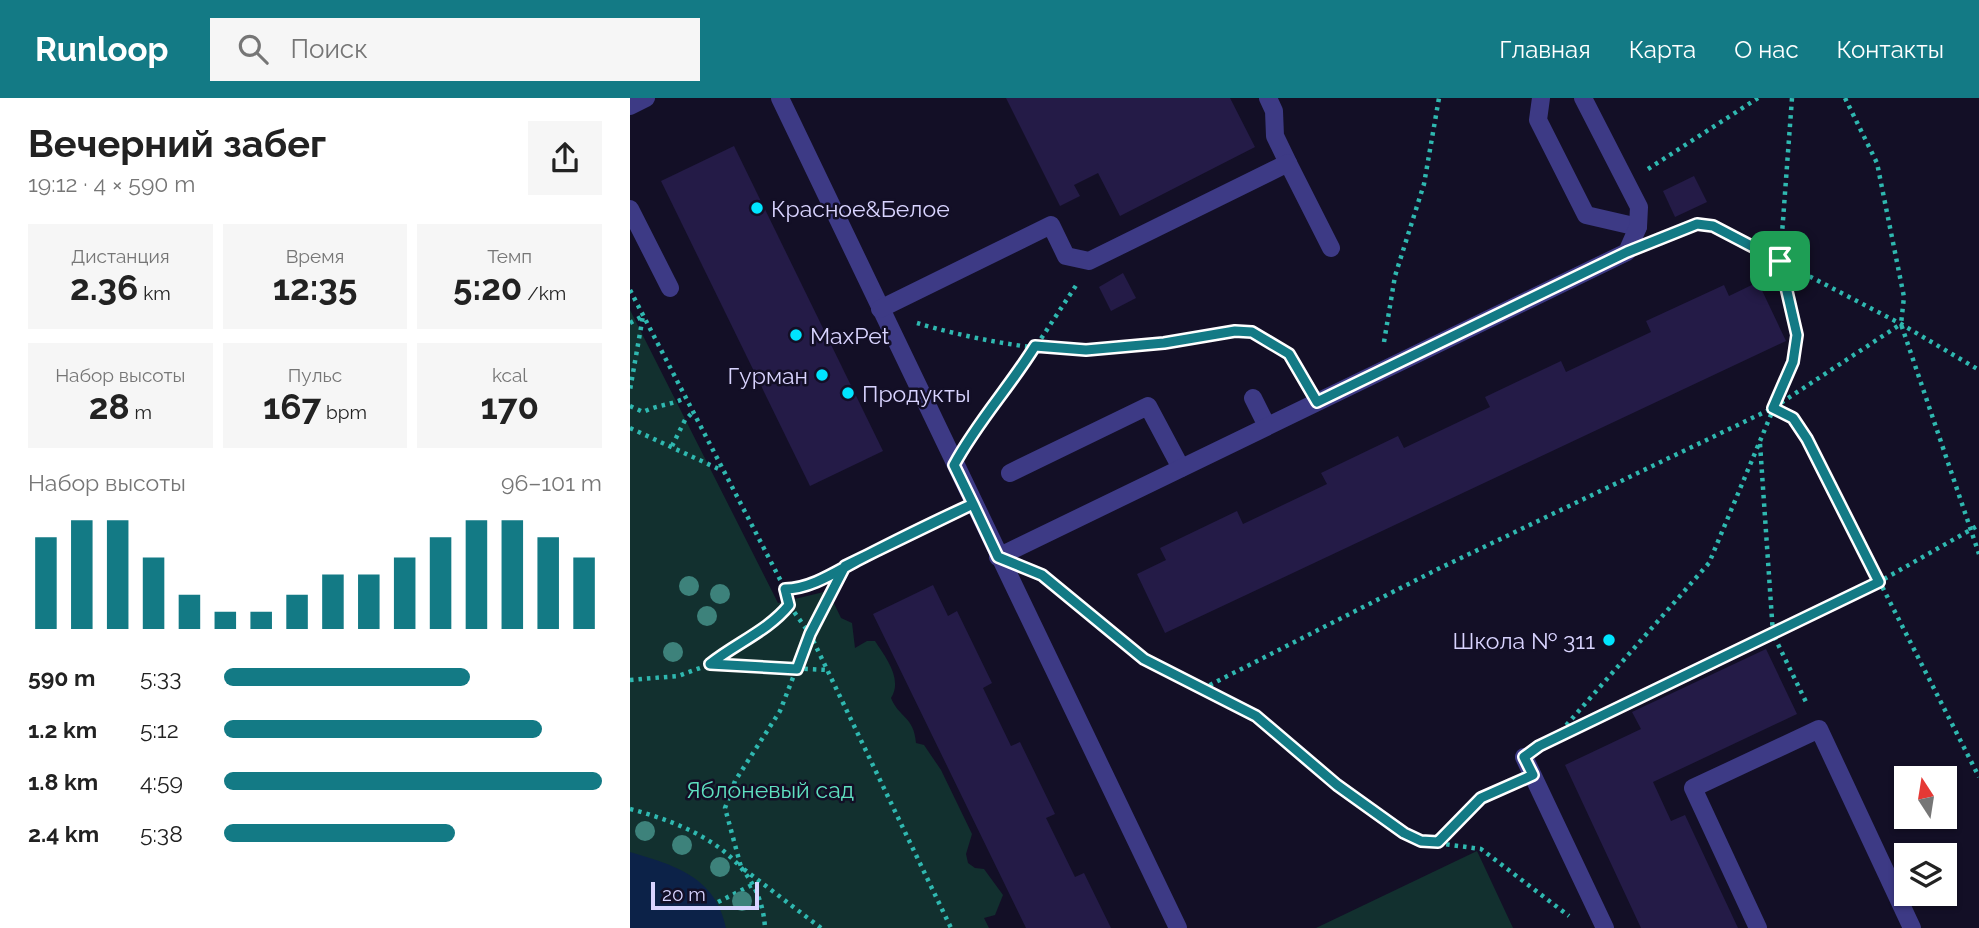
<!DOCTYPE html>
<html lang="ru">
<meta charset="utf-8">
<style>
:root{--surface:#fff;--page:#f6f6f6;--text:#222;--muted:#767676;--accent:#137a85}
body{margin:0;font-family:Raleway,sans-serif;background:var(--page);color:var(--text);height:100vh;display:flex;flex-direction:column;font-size:26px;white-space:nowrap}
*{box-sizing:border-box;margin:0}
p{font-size:23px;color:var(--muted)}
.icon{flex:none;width:38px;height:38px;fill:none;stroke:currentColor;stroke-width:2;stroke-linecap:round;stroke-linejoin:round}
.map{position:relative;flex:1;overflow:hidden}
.drawer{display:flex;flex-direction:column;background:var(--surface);width:630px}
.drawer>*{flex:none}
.needle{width:46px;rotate:348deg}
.buttons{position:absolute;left:1264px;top:668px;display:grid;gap:14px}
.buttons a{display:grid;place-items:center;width:63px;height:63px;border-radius:0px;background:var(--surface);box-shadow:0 2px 5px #0004;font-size:35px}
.scale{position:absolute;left:21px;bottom:18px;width:108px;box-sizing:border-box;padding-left:7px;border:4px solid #d9d4ff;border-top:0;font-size:19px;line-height:24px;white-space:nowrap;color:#d9d4ff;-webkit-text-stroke:5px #130f26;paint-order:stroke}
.pin{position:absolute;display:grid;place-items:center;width:60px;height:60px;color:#fff;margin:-30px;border-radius:14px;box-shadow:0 4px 10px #0006}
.round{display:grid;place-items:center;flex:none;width:74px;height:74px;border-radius:0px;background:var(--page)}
.overview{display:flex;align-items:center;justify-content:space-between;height:119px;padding:0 28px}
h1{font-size:38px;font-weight:700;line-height:52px}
.figures{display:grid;grid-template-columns:repeat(3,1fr);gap:10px;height:119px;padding:7px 28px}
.figures div{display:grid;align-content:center;border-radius:0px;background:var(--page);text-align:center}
.figures b{font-size:35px;font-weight:700}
.figures small{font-size:19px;font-weight:400}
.figures p{font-size:19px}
.chart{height:196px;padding:14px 28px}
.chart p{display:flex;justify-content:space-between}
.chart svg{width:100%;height:126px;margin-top:7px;stroke:var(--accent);stroke-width:6}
ul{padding:0 28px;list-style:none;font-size:23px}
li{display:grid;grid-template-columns:112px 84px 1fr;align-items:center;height:52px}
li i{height:18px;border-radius:9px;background:var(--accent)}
header{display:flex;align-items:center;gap:42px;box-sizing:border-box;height:98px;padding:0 35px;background:var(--accent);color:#fff}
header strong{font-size:33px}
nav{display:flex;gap:38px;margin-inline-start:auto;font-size:24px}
.search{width:490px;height:63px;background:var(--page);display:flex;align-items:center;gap:18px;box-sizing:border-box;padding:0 24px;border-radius:0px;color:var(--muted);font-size:26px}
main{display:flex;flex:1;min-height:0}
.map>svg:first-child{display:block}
.green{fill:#12302f}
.water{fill:#0c2248}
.building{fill:#241b47}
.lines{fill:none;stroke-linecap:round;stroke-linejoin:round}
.path{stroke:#2fb8b0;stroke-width:4.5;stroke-dasharray:3.5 5;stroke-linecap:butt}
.minor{stroke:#3d3a85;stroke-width:18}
.tree{fill:#3d827b}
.route-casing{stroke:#fff;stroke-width:14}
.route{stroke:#137a85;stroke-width:9}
.poi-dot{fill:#00e5ff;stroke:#130f26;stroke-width:2.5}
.labels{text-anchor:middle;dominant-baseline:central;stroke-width:5;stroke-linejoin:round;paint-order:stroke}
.poi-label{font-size:23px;fill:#d9d4ff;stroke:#130f26;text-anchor:start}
.park-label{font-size:23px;fill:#5fe0c0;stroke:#130f26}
</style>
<header>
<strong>Runloop</strong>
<div class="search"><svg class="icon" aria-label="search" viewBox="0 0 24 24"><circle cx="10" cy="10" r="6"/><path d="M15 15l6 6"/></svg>Поиск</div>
<nav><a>Главная</a><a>Карта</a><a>О нас</a><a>Контакты</a></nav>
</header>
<main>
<section class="drawer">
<div class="overview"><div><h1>Вечерний забег</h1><p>19:12 · 4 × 590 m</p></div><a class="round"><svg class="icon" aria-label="share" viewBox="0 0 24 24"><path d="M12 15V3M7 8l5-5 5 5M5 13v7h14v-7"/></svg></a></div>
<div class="figures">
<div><p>Дистанция</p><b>2.36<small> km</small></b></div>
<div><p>Время</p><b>12:35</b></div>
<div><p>Темп</p><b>5:20<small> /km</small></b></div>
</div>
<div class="figures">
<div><p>Набор высоты</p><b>28<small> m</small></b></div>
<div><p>Пульс</p><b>167<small> bpm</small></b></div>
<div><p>kcal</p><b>170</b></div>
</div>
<div class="chart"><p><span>Набор высоты</span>96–101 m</p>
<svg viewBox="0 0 160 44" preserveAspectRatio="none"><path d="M5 44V12M15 44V6M25 44V6M35 44V19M45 44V32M55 44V38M65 44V38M75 44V32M85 44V25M95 44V25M105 44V19M115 44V12M125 44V6M135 44V6M145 44V12M155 44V19"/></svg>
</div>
<ul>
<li><b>590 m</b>5:33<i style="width:65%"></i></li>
<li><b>1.2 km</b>5:12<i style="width:84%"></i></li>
<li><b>1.8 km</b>4:59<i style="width:100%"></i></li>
<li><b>2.4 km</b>5:38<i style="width:61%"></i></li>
</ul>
</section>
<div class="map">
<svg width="1349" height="830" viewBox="0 0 1349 830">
<rect width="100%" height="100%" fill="#130f26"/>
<g class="green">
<path d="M0,212L148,505L198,493L211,520L222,525L225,550L237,543H245C256,560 273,581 261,600C269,620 284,618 286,645L294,647L311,672L342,736L336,756L338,765L345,770L354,771L373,797L365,817L354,820L359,830H0Z"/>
<polygon points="847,753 883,830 686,830"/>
</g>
<path class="water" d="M0,754C44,767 86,779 96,830H0Z"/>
<g class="building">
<polygon points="376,0 600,0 625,49 490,118 468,75 444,87 450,98 430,108"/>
<polygon points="104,48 253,353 180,388 31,83"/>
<polygon points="1064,78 1077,104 1045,119 1033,93"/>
<polygon points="493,175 506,200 481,213 469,189"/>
<polygon points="1128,184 1156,243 535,535 507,476 536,462 530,450 607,413 613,426 697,386 691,375 768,338 774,350 860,309 855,299 931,263 936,274 1021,234 1016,223 1094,187 1099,198"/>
<polygon points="303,487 318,518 327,513 362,585 353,590 381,648 390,644 425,716 416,720 445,779 454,775 481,830 396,830 243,516"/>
<polygon points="1136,551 1167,616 1023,684 1041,723 1055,717 1108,830 1011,830 935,667 1011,631 1002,614"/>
</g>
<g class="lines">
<g class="path">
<polyline points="1215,0 1247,65 1274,199 1271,226 1349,456"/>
<polyline points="1018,71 1128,0"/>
<polyline points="1033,139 1067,126 1083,128 1271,226 1349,272"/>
<polyline points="0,192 155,491 166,491 183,485 321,416"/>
<polyline points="0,225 13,218 0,292"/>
<path d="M287,225C333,239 407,254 455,252C481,251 509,248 535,245C562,241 596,226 624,235C649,243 661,259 673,280"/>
<polyline points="754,244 765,178 794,86 809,0"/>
<path d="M0,308L13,314C27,307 41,307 55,300"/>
<polyline points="1144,311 1163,320 1177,341 1349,679"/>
<polyline points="0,330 91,372"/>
<polyline points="341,336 351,320 374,297 447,186"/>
<polyline points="1130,346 1143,536 1240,489 1349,427"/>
<polyline points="42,348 55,322 62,315"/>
<polyline points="410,476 514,561 626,618 707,687 774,735 791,743 851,751 939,818"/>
<polyline points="155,491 159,507 180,536 321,830"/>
<polyline points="81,566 198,572"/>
<polyline points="0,582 48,578 81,566 101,549 145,524 159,507"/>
<polyline points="572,591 806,472 1143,310 1271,226"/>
<polyline points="925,640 1079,465 1163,264 1167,237 1150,163 1162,0"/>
<polyline points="916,645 1143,536 1177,606"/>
<path d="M0,711C61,727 131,758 135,830"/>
<polyline points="809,744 851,700 880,687"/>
<polyline points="88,804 122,787"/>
<polyline points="191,830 111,769 95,710 105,683 150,613 180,536 215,469"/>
</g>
<g class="minor">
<polyline points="150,0 548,830"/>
<polyline points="638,0 644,13 645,38 658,65"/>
<polyline points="911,0 908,22 956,117 1008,129"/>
<polyline points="0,8 16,0"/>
<polyline points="0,111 40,190"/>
<polyline points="250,211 421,127 436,158 459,163 658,65 701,150"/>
<polyline points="623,300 637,328"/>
<polyline points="380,375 518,308 551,370"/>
<polyline points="368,459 997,154 1008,129 1009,109 953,0"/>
<polyline points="894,659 975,830"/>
<polyline points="1128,830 1063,690 1189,631 1282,830"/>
</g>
</g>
<g class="tree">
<circle cx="59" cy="488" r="10"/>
<circle cx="90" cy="496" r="10"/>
<circle cx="77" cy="518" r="10"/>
<circle cx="43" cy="554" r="10"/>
<circle cx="15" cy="733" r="10"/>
<circle cx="52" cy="747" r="10"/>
<circle cx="90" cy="769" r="10"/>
<circle cx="112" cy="803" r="10"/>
</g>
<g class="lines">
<g class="route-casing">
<path id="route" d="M1150,163L1083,128L1067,126L997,154L687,304L659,256L622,234L605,233L534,245L456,252L405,248C379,290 347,324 324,367L343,406C305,423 267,442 230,461C207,473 181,491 155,491L159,507C138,533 106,545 80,566L167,571L180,536L215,468L343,406L368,459L412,477L514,561L626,618L707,687L774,735L791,743L808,744L851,700L903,677L894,659L909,648L1249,484L1177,341L1163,320L1143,310L1163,264L1167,237L1150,163"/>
</g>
<use href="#route" class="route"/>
</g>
<g class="poi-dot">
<circle cx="127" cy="110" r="7"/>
<circle cx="166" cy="237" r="7"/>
<circle cx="192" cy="277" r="7"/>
<circle cx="218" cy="295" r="7"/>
<circle cx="979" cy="542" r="7"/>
</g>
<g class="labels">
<g class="poi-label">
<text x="141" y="110">Красное&amp;Белое</text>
<text x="180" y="237">MaxPet</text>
<text x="178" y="277" text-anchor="end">Гурман</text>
<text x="232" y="295">Продукты</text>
<text x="965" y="542" text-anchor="end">Школа № 311</text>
</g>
<g class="park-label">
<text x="140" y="691">Яблоневый сад</text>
</g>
</g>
</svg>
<div class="buttons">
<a><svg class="needle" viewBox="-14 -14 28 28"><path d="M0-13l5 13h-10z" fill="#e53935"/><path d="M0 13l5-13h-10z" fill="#767676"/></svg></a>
<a><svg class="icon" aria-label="layers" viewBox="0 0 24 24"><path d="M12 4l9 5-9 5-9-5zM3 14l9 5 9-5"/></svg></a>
</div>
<div class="scale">20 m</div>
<div class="pin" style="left:1150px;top:163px;background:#1e9e55"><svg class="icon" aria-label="arrive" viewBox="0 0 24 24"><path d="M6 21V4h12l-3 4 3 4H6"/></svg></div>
</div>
</main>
